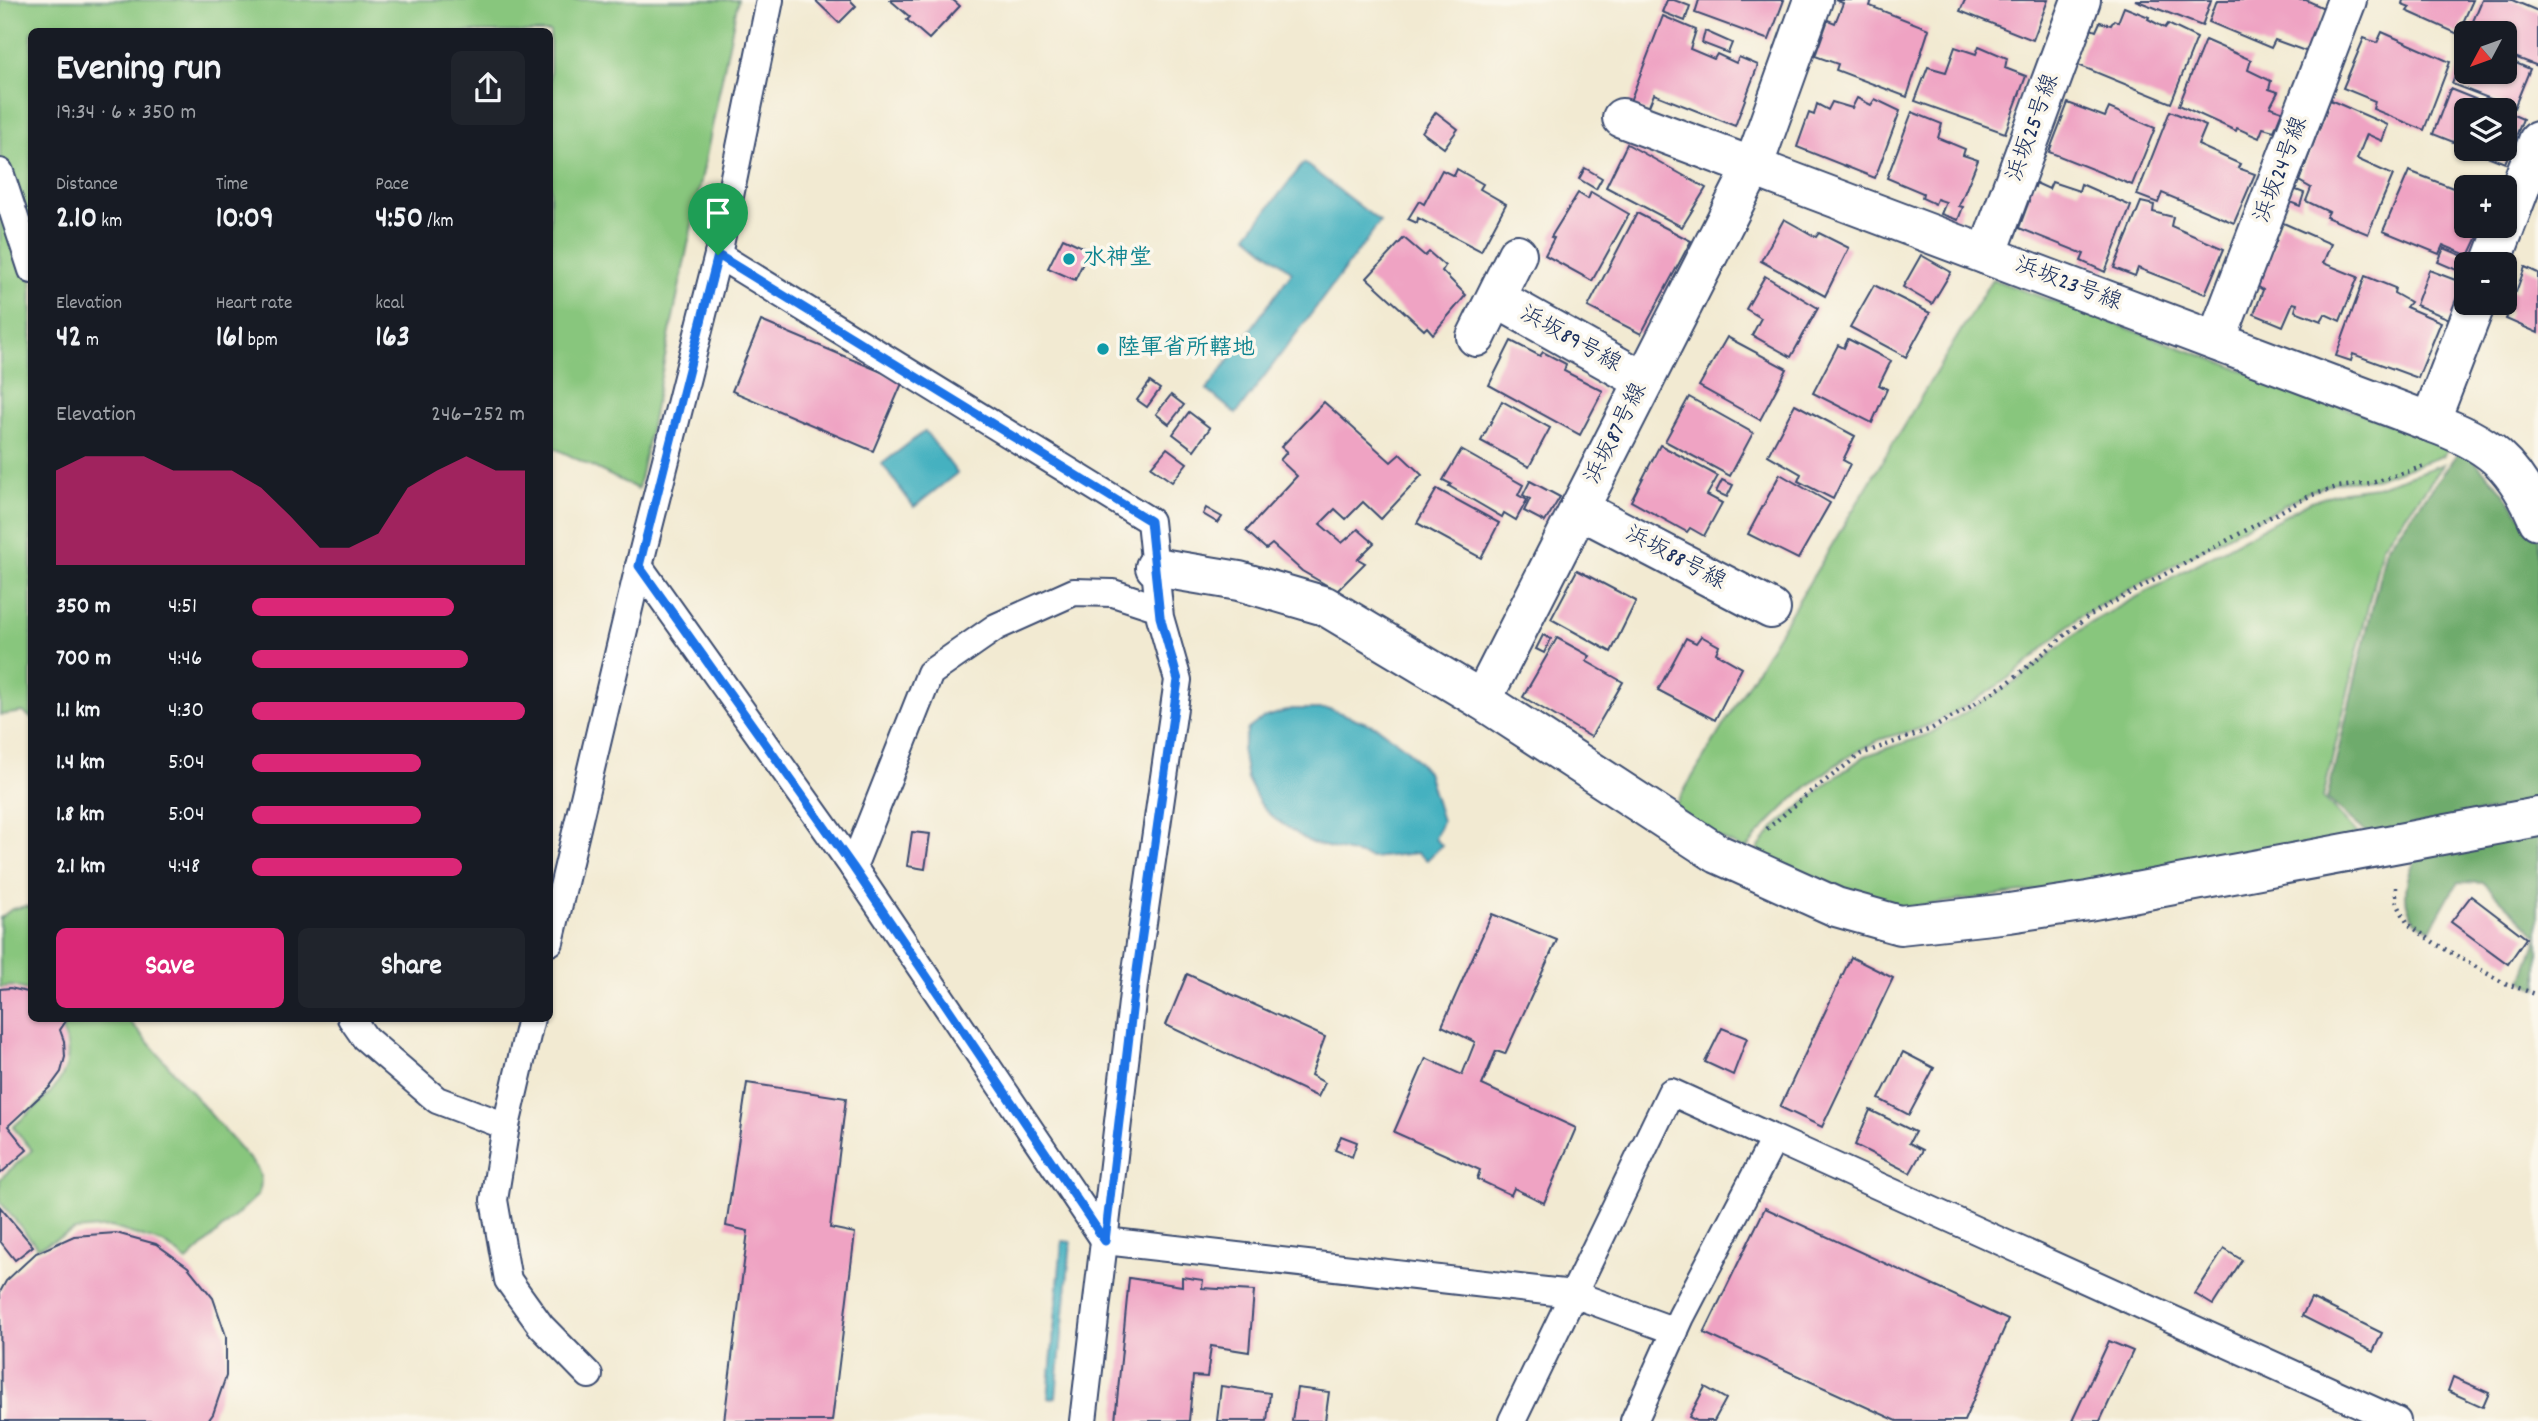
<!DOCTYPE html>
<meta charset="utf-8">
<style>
:root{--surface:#171b24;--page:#20242c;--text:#f1f3f6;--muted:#9ea1a6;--accent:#db2777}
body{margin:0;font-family:Dekko,"Klee One",sans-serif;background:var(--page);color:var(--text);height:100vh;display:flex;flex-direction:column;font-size:26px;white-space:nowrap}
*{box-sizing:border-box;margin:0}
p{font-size:23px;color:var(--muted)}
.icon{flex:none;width:38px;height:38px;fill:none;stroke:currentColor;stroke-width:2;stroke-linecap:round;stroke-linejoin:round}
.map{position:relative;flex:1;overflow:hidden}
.side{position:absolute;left:28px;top:28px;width:525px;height:994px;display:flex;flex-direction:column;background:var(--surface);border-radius:10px;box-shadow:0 2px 5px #0004}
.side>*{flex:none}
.needle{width:46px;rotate:229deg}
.buttons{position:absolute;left:2454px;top:21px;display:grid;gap:14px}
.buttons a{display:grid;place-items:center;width:63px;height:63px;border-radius:10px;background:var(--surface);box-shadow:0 2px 5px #0004;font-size:35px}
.pin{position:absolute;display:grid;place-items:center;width:60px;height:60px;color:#fff;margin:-72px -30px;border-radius:50% 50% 50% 0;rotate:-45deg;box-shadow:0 0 7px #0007}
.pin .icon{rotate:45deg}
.round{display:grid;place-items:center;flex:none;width:74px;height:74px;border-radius:10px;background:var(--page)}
.head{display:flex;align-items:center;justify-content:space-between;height:119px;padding:0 28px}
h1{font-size:38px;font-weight:700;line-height:52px}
.figures{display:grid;grid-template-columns:repeat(3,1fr);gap:10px;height:119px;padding:7px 28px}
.figures div{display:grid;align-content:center}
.figures b{font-size:30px;font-weight:700}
.figures small{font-size:19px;font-weight:400}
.figures p{font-size:19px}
.chart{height:196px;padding:14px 28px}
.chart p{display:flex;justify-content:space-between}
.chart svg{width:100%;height:126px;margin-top:7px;fill:var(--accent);opacity:.7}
.primary-button{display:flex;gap:14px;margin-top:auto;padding:14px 28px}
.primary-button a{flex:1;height:80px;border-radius:10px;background:var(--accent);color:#fff;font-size:28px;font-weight:700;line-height:80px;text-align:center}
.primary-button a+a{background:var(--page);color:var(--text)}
ul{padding:0 28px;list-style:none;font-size:23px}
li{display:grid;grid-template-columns:112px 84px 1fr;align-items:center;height:52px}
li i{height:18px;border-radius:9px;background:var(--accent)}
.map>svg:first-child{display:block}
.green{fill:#88c67d;stroke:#527a6e;stroke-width:2}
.forest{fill:#6eab6c;stroke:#446d65;stroke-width:2}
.water{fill:#44b1c0;stroke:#30708f;stroke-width:2}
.building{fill:#efa3c3}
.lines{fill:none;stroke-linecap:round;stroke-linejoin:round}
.lane-casing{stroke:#3b4b6f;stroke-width:30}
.street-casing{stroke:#3b4b6f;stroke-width:42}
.path{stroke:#3b4b6f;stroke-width:4.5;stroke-dasharray:2 5;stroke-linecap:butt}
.lane{stroke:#fff;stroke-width:26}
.street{stroke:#fff;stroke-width:38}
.route-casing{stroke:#fff;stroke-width:14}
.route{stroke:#1a73e8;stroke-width:9}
.culture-dot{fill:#0f9aa8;stroke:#fbf7ec;stroke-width:2.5}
.labels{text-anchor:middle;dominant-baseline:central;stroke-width:7;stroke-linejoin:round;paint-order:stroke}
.street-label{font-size:23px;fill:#1b2f5e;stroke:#fbf7ec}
.culture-label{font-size:23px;font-weight:bold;fill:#0d838f;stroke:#fbf7ec;text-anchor:start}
</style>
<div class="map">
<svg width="2538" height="1421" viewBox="0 0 2538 1421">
<rect width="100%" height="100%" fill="#fbf7ec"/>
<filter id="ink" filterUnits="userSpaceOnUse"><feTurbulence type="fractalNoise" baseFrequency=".0143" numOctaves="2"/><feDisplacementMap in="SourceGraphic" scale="14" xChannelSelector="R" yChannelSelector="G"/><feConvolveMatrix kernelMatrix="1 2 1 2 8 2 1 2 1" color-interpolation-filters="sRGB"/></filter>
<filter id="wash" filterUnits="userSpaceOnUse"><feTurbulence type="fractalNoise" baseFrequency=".00686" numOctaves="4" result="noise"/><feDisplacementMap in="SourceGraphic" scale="28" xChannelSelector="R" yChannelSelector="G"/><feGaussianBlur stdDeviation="1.57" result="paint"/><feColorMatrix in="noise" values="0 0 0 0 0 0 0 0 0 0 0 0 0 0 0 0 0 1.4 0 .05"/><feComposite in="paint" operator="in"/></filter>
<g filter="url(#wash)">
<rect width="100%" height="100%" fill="#f2ead2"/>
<g class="green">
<polygon points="0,0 738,0 638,489 550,446 550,32 32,32 31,718 23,712 0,715"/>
<path d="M1992,279L2451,446L2443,456L2374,479L2336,482L2308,492L2082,615C2058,633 2037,656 2014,674C1989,693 1959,710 1931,724C1914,733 1893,733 1875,742C1825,766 1780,808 1745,850L1670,814Z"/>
<polygon points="2444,464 2382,547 2323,798 2359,835 2186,870 1896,909 1752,856 1774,828 1829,782 1865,756 1929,734 2017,681 2088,624 2311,501 2344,491 2376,487"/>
<polygon points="26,906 31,908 31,991 13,986 0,987 0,918 12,909"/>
<path d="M70,1019H128L257,1168C262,1178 262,1185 258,1195L187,1261L165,1244L111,1227L75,1230L38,1248L0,1202V1179L32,1150L13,1127C42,1100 83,1075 62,1030Z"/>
</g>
<g class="forest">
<polygon points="2460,451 2473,459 2502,490 2538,539 2538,802 2368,834 2327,799 2386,549"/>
<path d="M2538,830V989L2522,981L2538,936L2484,883L2459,882L2449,896L2430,930C2426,927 2419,924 2415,920C2399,903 2407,871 2419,854Z"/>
</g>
<g class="water">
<polygon points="1304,163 1380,222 1236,414 1207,390 1292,272 1247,235"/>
<polygon points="925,431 957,473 914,507 882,464"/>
<polygon points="1292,709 1330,709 1377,727 1407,749 1427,772 1442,821 1435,839 1442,845 1427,860 1417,853 1372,858 1311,843 1272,817 1259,802 1247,779 1242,749 1248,729 1263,718"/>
<polygon points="1062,1241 1071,1242 1056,1397 1048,1398"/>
</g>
<g id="blocks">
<g class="building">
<polygon points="815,0 850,0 856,6 839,23"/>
<polygon points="890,0 953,0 960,6 929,39 907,20 910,17"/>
<polygon points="1667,0 1674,0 1690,6 1685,21 1662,12"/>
<polygon points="1699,0 1784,0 1769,40 1695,13"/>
<polygon points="1835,0 1872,0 1870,6 1929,29 1907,97 1836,70 1838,64 1815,56 1828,20 1835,23 1843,3"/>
<polygon points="1965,0 2048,0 2033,40 1960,11"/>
<polygon points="2135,0 2211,0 2202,26"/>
<polygon points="2217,0 2306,0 2324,8 2308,52 2275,40 2271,48 2209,22"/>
<polygon points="2403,0 2473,0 2458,34 2407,11 2410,7 2402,4"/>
<polygon points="2482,0 2512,0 2538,11 2538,66 2504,53 2504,33 2468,33"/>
<polygon points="2124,7 2149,17 2148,19 2165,28 2168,24 2197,38 2171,103 2078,65 2091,29 2096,31 2100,22 2111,25 2114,20 2118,22"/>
<polygon points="1663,16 1696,30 1690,49 1714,59 1717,54 1736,63 1739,57 1758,65 1735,126 1654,94 1647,111 1629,104"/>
<polygon points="1705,31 1732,43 1728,53 1702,43"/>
<polygon points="2382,32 2450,62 2424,130 2373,109 2375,101 2343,88 2364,38 2377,43"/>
<polygon points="2205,40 2251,60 2248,70 2271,81 2269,89 2278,92 2270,107 2282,111 2274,131 2263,128 2259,138 2237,128 2236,131 2179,105"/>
<polygon points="1979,46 2007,58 2005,68 2026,76 2005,133 1915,101 1928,67 1946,72 1955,47 1976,54"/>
<polygon points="2466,50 2466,72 2504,72 2504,58 2530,69 2514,108 2452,84"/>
<polygon points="2450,89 2502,110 2466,110 2466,147 2433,134"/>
<polygon points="1857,98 1871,105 1875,99 1900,111 1875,178 1797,147 1809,113 1814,115 1817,104 1828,110 1832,102 1852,108"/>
<polygon points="2330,100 2388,125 2382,141 2367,134 2357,159 2393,175 2368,234 2326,217 2329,212 2306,201 2311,188 2299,181"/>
<polygon points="2068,103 2105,117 2109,108 2155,128 2132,185 2049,152"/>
<polygon points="2170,111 2206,126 2198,145 2240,164 2238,168 2255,174 2234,223 2162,193 2158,203 2137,195"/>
<polygon points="2504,111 2523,119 2505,163 2469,149 2504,149"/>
<polygon points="1436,112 1458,129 1444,148 1422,132"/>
<polygon points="1912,112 1942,124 1938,138 1965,149 1963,155 1978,160 1959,206 1963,207 1958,220 1941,214 1946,202 1937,199 1935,204 1922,198 1923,193 1887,178"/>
<polygon points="1627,144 1706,188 1682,227 1606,187"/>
<polygon points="1585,168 1602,178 1596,189 1579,179"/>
<polygon points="1457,169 1483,184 1480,189 1506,204 1481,251 1418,218 1417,223 1408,219 1419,201 1424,204 1442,170 1454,176"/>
<polygon points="2409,171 2466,193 2466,226 2483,226 2469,256 2443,245 2439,254 2383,231"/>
<polygon points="2024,181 2035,187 2036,183 2049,189 2052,182 2079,191 2081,184 2131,206 2105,272 2081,261 2084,254 2019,228 2029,201 2019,195"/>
<polygon points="2291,188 2304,193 2300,206 2287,201"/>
<polygon points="1591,192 1629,214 1592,281 1545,255 1554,238 1551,237 1578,193 1588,199"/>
<polygon points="2141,202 2154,205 2153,212 2173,217 2171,226 2224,249 2205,294 2138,268 2135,276 2114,268"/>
<polygon points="1637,213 1691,241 1641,334 1588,307"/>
<polygon points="1784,219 1816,237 1819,233 1849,248 1825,296 1761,261"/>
<polygon points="2281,222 2331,244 2323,263 2358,277 2340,321 2325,314 2321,321 2295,311 2297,304 2293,303 2283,326 2254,314 2263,290 2257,286 2277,239 2275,238"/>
<polygon points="1063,238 1089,250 1075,280 1048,268"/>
<polygon points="1404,238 1425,256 1429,252 1445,266 1442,271 1466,295 1433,334 1427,327 1424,330 1367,278"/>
<polygon points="2444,248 2475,261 2474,264 2466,264 2466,274 2438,262"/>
<polygon points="1921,255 1951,272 1932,304 1903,287"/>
<polygon points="2525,267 2538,273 2538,333 2506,319 2510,310 2500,306 2501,303 2504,303 2507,288 2516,292"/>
<polygon points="2429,270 2466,284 2466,290 2452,320 2416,305"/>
<polygon points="1765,276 1818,308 1791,357 1752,335 1761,318 1746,309"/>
<polygon points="2365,276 2395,288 2394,293 2410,302 2406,307 2441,322 2418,378 2353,354 2351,361 2336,356"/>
<polygon points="1874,285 1930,313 1906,357 1850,327"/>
<polygon points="761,321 903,381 873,451 732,391"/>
<polygon points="1727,337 1787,369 1760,420 1699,386"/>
<polygon points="1848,339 1891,361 1879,385 1887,389 1872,423 1813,393 1838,345 1844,348"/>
<polygon points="1511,341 1540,356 1543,352 1566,364 1564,371 1603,391 1580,435 1489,385"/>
<polygon points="1150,382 1160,389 1147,407 1137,400"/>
<polygon points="1171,395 1184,405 1169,424 1156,414"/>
<polygon points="1689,397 1753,433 1730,476 1665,441"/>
<polygon points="1502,401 1550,428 1529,467 1481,441"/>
<polygon points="1324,402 1391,462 1400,454 1422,475 1381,519 1363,502 1346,519 1335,509 1320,524 1342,543 1358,529 1374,543 1358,559 1365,563 1337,591 1302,571 1272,544 1266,549 1246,531 1297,476 1280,460 1287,452 1281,447"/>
<polygon points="1795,404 1855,436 1843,460 1850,464 1833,499 1798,481 1801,474 1768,455"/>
<polygon points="1189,412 1210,428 1194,450 1173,434"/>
<polygon points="1660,445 1718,476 1707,495 1722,503 1704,536 1690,528 1687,532 1631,501"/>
<polygon points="1167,448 1187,463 1172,482 1151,467"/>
<polygon points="1461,450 1523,485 1518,495 1527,500 1516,520 1504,513 1502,517 1449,486 1451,484 1443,480"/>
<polygon points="1780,474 1830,503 1798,559 1748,534"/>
<polygon points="1722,480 1733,485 1727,497 1716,492"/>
<polygon points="1530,481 1560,497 1545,522 1524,511 1530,499 1523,495"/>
<polygon points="1437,489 1499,523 1481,558 1417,523"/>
<polygon points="1206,508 1222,517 1218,523 1203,514"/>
<polygon points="1577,570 1636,601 1611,652 1551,619"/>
<polygon points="1543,635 1551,639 1544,653 1536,649"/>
<polygon points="1701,636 1719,646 1716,653 1742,668 1715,720 1658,690 1686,638 1696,643"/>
<polygon points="1557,638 1590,656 1586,661 1623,682 1591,737 1523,697"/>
<polygon points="912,832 930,834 925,869 907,866"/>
<polygon points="2471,896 2526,938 2508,964 2451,922"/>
<polygon points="1492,914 1557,940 1505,1054 1496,1051 1482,1085 1576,1128 1544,1203 1514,1188 1511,1195 1477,1179 1480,1170 1394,1132 1426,1058 1462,1075 1475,1042 1442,1026"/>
<polygon points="1851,957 1893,978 1822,1127 1780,1107"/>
<polygon points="1187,974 1325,1037 1311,1075 1325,1083 1318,1097 1166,1025"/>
<polygon points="10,988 32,993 32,1018 68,1018 60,1030 64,1041 65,1057 61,1072 50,1087 8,1126 27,1150 0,1174 0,989"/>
<polygon points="1722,1028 1747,1038 1733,1075 1705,1062"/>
<polygon points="1903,1052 1934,1068 1909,1115 1879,1099"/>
<polygon points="747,1083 846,1098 830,1228 855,1233 832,1421 724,1421 748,1231 726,1226"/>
<polygon points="1870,1110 1915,1132 1909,1143 1923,1150 1910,1173 1855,1145"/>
<polygon points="1341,1136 1357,1142 1352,1157 1335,1150"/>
<polygon points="0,1207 33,1246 15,1260 0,1241"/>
<polygon points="1765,1208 2008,1320 1964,1421 1897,1421 1704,1333"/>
<polygon points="116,1233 156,1244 188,1267 213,1298 226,1336 226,1376 213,1414 208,1421 1,1421 0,1292 6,1281 36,1253 74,1236"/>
<polygon points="2224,1249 2242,1260 2213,1305 2195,1294"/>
<polygon points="1182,1277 1203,1280 1202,1288 1254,1291 1249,1352 1211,1346 1207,1377 1193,1376 1189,1421 1115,1421 1129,1278 1182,1286"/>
<polygon points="2311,1298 2382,1333 2373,1352 2302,1316"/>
<polygon points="2109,1341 2133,1351 2100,1421 2072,1421"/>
<polygon points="2453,1377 2489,1393 2483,1407 2448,1391"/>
<polygon points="1221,1386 1270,1393 1267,1421 1217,1421"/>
<polygon points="1705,1387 1726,1399 1714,1421 1697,1421 1689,1417"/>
<polygon points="1297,1388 1329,1392 1325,1421 1292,1421"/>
</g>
</g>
</g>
<g filter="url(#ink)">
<use href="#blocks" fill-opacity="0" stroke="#3b4b6f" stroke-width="2"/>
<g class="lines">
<g class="lane-casing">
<g id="lane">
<polyline points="0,172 32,270"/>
<polyline points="718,255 1150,521 1160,617 1178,680 1134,985 1083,1421"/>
<polyline points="639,566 853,867 1105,1241 1573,1294 1675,1331"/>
<polyline points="853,867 930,673 996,627 1074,592 1113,593 1159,608"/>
<polyline points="550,942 639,566 718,255 770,0"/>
<polyline points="351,1018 365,1038 437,1100 506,1126"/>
<polyline points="531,1018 506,1126 494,1200 508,1280 541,1326 589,1375"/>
<polyline points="1512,1421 1671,1092 2397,1421"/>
<polyline points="1634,1421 1681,1317 1774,1139"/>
</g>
</g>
<g class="street-casing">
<g id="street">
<polyline points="1813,0 1753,167 2430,422 2476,303"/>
<polyline points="1987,255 2081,0"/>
<polyline points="2491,264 2538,141"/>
<polyline points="1496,298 1644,381"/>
<polyline points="1476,337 1517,254"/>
<polyline points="2216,341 2347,0"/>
<path d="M2430,422C2488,442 2514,463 2538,520"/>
<polyline points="1579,509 1771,609"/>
<polyline points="1155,567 1239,581 1325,606 1482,700 1718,854 1836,907 1900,925 2009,913 2088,901 2538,817"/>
<polyline points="1482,700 1753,167 1622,118"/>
</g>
</g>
<g class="path">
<polyline points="1767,829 1809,793 1861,754 1931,729 1965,710 2009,682 2088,616 2309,496 2337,487 2372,483 2425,466"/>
<polyline points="2396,887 2396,901 2408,924 2436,944 2502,982 2538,995"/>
</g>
<use href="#lane" class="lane"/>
<use href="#street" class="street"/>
</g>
</g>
<g class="lines" filter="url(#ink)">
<g class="route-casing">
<polygon id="route" points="718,255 1150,521 1160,617 1178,680 1135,985 1105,1241 853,867 639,566"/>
</g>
<use href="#route" class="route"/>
</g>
<g class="culture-dot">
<circle cx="1069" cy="259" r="7"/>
<circle cx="1103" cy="349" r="7"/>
</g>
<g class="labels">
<g class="street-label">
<text transform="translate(2034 128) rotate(-70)">浜坂25号線</text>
<text transform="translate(2282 170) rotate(-69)">浜坂24号線</text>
<text transform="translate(2068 285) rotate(21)">浜坂23号線</text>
<text transform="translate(1570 340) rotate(29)">浜坂89号線</text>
<text transform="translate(1617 434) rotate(-63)">浜坂87号線</text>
<text transform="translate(1675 559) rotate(28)">浜坂88号線</text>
</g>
<g class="culture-label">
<text x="1083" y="259">水神堂</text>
<text x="1117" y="349">陸軍省所轄地</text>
</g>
</g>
</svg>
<div class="buttons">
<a><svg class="needle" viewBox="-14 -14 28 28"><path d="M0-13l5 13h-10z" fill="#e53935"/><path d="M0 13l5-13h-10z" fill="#9ea1a6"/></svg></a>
<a><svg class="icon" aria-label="layers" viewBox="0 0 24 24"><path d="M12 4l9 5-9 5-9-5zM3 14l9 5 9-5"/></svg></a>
<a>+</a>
<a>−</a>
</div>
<div class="pin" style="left:718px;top:255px;background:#1e9e55"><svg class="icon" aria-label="arrive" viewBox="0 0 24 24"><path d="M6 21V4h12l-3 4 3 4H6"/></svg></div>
<section class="side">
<div class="head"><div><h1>Evening run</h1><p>19:34 · 6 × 350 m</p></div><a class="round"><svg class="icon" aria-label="share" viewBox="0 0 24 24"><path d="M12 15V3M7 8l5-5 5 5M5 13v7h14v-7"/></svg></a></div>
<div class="figures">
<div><p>Distance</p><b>2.10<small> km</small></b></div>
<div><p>Time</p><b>10:09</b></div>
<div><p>Pace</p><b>4:50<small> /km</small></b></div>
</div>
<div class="figures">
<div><p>Elevation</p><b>42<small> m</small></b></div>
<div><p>Heart rate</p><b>161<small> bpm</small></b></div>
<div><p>kcal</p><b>163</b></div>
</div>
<div class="chart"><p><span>Elevation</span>246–252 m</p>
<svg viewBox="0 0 160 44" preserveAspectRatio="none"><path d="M0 44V11L10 6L20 6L30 6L40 11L50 11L60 11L70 17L80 27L90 38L100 38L110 33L120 17L130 11L140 6L150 11L160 11V44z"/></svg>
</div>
<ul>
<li><b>350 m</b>4:51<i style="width:74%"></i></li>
<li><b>700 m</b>4:46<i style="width:79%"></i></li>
<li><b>1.1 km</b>4:30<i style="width:100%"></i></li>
<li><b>1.4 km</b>5:04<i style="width:62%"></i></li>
<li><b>1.8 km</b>5:04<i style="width:62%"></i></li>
<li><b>2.1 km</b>4:48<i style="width:77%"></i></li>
</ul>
<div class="primary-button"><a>Save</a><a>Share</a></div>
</section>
</div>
